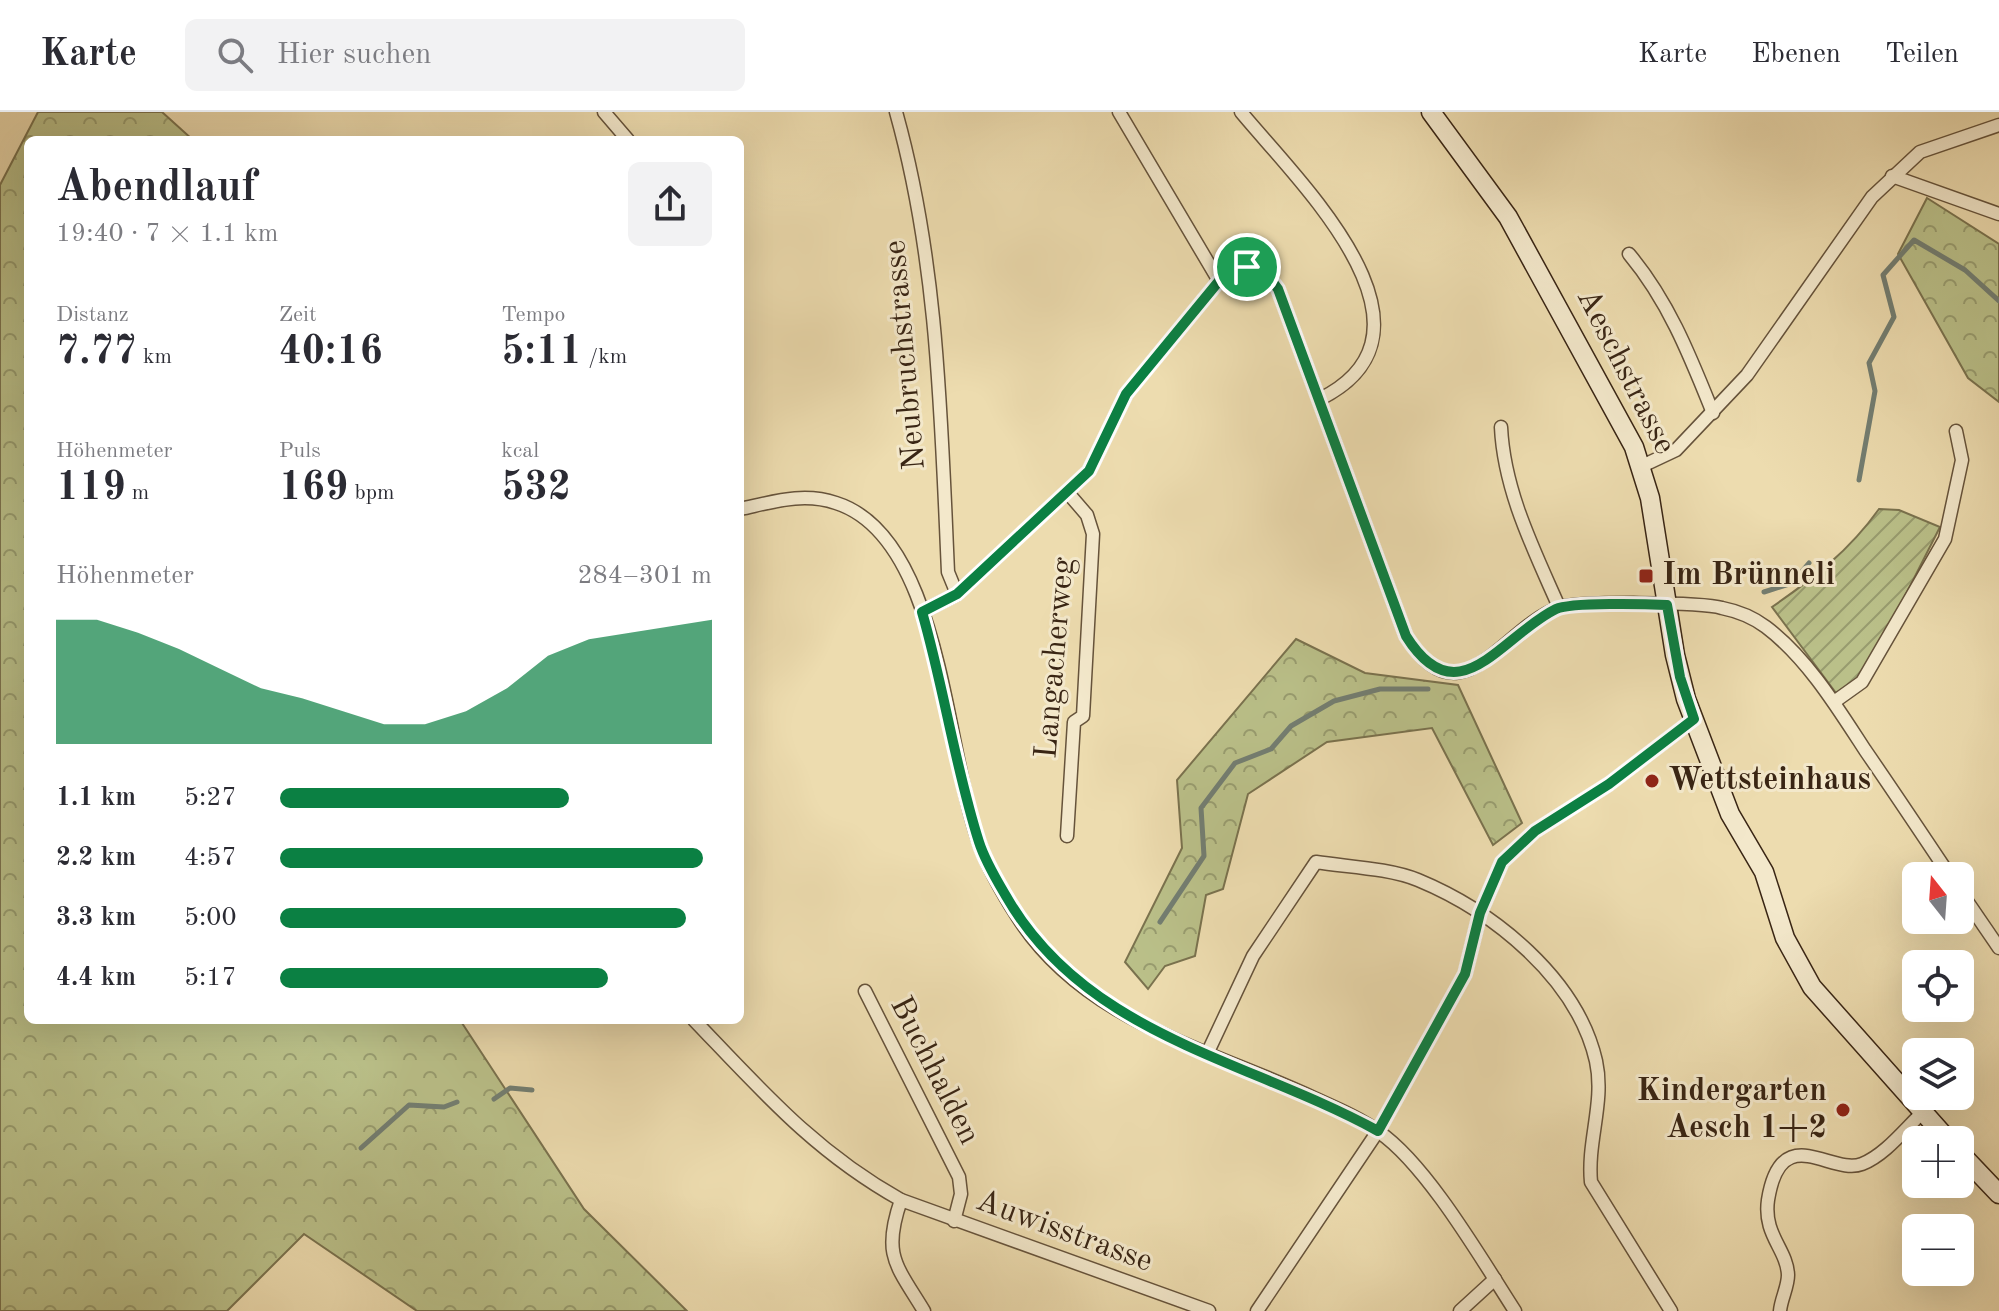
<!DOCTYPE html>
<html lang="de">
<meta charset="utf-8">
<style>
:root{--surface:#fff;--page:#f2f2f3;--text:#2b2b33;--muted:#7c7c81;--line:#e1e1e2;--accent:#0b8043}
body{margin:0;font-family:"Old Standard TT",serif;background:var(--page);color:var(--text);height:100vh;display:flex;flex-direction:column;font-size:30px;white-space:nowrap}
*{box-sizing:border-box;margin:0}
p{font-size:26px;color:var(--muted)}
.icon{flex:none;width:44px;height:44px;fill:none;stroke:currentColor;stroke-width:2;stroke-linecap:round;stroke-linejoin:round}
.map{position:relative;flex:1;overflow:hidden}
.drawer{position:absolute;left:24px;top:24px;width:720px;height:888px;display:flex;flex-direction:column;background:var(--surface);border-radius:12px;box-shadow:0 8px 32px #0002}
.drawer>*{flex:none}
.needle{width:52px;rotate:343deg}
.controls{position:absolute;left:1902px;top:750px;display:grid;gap:16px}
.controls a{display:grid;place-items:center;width:72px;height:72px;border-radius:12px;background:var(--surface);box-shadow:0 8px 32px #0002;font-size:40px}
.pin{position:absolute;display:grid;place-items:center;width:68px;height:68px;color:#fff;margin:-34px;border:4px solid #fff;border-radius:50%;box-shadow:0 2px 8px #0007}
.round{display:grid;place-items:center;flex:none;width:84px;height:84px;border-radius:12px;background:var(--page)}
.headline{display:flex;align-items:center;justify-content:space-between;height:136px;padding:0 32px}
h1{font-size:44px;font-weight:600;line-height:60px}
.stats{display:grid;grid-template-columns:repeat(3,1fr);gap:12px;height:136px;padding:8px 32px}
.stats div{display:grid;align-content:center}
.stats b{font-size:40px;font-weight:600}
.stats small{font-size:22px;font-weight:400}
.stats p{font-size:22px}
.chart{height:224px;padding:16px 32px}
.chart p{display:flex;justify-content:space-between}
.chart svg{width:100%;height:144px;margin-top:8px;fill:var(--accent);opacity:.7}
ul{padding:0 32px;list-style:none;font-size:26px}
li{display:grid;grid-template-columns:128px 96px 1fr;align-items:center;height:60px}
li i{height:20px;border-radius:10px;background:var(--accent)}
header{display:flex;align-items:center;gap:48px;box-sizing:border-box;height:112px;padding:0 40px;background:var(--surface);border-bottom:2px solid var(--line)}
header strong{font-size:38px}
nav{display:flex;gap:44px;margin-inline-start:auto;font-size:28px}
.search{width:560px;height:72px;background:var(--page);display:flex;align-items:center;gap:20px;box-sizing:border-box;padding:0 28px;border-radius:12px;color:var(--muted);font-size:30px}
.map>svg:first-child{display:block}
.forest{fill:url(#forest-crowns);stroke:#7a724e;stroke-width:2}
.garden{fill:url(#garden-furrows);stroke:#7a724e;stroke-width:2}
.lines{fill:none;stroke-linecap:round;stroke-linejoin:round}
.stream{stroke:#737e72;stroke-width:5}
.street-casing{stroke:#66533b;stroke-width:15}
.secondary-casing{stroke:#392514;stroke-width:21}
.street{stroke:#f3e8cb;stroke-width:12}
.secondary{stroke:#f3e8cb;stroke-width:18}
.route-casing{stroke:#fff;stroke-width:16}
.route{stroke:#0b8043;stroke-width:10}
.poi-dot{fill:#8f2418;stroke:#f3e8cb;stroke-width:3}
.labels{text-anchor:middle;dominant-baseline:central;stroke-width:6;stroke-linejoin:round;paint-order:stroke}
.street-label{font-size:32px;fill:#392514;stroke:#f3e8cb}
.poi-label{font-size:32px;font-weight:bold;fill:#392514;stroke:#f3e8cb;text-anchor:start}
</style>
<header>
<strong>Karte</strong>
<div class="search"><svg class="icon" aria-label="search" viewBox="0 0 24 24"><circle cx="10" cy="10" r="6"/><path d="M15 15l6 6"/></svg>Hier suchen</div>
<nav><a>Karte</a><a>Ebenen</a><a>Teilen</a></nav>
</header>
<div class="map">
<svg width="1999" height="1199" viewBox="0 0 1999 1199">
<defs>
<pattern id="forest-crowns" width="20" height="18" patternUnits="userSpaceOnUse" patternTransform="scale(2)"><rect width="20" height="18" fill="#bac089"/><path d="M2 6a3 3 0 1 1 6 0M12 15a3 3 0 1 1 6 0" fill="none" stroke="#989c6f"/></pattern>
<pattern id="garden-furrows" width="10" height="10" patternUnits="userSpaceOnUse" patternTransform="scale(2)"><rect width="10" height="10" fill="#bac089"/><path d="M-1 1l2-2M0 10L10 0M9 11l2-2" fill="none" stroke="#989c6f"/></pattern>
</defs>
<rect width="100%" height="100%" fill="#eddcaf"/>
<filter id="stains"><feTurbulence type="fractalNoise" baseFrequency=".0025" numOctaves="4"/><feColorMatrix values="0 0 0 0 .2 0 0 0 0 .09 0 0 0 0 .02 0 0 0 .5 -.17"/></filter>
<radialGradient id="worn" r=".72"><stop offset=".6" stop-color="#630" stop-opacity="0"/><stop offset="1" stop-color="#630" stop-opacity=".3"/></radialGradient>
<g class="forest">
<polygon points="38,0 162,0 193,28 28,28 28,908 460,908 584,1097 687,1199 417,1199 304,1122 227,1199 0,1199 0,73"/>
<polygon points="1927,86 1999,132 1999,290 1968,266 1898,142"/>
<polygon points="1296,527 1365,561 1458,573 1522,711 1493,733 1432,616 1327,630 1248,682 1223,777 1206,783 1195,844 1165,854 1148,877 1125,850 1182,736 1177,668"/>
</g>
<path class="garden" d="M1879,397L1899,398L1940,415L1864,565L1836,581L1772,495C1814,466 1849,439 1879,397Z"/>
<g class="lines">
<g class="stream">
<polyline points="1859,368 1875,279 1869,251 1894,205 1883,163 1914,128 1965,158 1999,189"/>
<polyline points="1764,480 1792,471 1809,451"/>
<polyline points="1160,810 1204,744 1201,696 1235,651 1271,637 1291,614 1334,589 1380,577 1428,577"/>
<polyline points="494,987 510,976 532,978"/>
<polyline points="361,1036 409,993 444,995 457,990"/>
</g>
<g class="street-casing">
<g id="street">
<polyline points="604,0 628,28"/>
<path d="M896,0C938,150 941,305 948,460L957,482"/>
<polyline points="1119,0 1219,169"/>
<path d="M1241,0C1296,67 1457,219 1320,287"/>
<polyline points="1892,64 1999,102"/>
<path d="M1629,142C1669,190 1690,244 1713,301"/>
<path d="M1501,315C1504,379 1534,438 1559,495"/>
<polyline points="1642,354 1676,338 1747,263 1872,85 1920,40 1999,13"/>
<path d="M740,397C773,390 803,380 836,391C943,425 945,642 980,733C989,758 1003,782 1017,804C1083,909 1209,937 1314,986C1336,996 1360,1006 1379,1020C1427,1053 1482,1148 1515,1199"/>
<path d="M922,500L957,482L1089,359L1126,282L1219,169C1242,148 1260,153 1278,177L1406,524C1461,612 1501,517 1558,496C1576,489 1702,490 1722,496C1737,499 1754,506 1766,515C1807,546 1837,595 1865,638C1894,680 1922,722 1950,764"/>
<polyline points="1834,590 1862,570 1945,427 1962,348 1956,319"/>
<polyline points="1067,724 1074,610 1083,604 1093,422 1087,403 1068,381"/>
<polyline points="1960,779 1999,836"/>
<polyline points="865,879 959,1065 961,1082 954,1109"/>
<path d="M694,908C762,979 815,1040 901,1088L1209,1199"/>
<path d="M1207,942L1253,844L1316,750C1348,755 1388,756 1418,768C1493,799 1577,866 1596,949C1605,990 1587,1029 1591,1070L1671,1199"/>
<path d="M901,1088C882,1143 896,1153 924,1199"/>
<polyline points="1257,1199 1378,1019 1465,862 1480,801 1502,750 1535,719 1609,672 1694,607"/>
<polyline points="1460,1199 1495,1167"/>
<path d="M1780,1199C1781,1187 1788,1175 1788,1163C1787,1137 1763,1123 1768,1088C1781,1007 1831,1064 1862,1052C1885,1043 1905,1017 1923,1000"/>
</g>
</g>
<g class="secondary-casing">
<g id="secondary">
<polyline points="1431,0 1508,105 1634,335 1650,386 1675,543 1686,587 1730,702 1764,760 1785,826 1812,875 1948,1028"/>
<polyline points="1960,1041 1999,1082"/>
</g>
</g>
<use href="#street" class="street"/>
<use href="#secondary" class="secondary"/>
</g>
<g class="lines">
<g class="route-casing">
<path id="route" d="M1247,155L1266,161L1278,177L1406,524C1458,607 1501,524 1556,497C1571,490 1647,492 1667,493L1680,565L1694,607L1609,672L1535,719L1502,750L1480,801L1465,862L1378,1019C1247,947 1086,924 1006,784C996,767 985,749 979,730C955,655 944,576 922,500L957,482L1089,359L1126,282L1219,169L1231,158Z"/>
</g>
<use href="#route" class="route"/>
</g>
<g class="poi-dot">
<rect x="1638" y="456" width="16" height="16" rx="4"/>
<circle cx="1652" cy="669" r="8"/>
<circle cx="1843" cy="998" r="8"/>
</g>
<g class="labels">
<g class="street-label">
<text transform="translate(906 243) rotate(-95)">Neubruchstrasse</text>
<text transform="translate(1625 260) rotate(63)">Aeschstrasse</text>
<text transform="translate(1056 546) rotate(-85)">Langacherweg</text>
<text transform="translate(934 959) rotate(63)">Buchhalden</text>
<text transform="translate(1064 1120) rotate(20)">Auwisstrasse</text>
</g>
<g class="poi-label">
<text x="1662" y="464">Im Brünneli</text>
<text x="1668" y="669">Wettsteinhaus</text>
<text x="1827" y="980" text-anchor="end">Kindergarten<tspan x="1827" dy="37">Aesch 1+2</tspan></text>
</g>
</g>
<rect width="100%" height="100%" filter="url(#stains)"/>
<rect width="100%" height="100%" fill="url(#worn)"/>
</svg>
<div class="controls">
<a><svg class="needle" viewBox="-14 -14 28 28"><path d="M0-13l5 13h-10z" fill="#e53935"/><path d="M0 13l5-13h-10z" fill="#7c7c81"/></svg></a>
<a><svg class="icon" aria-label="locate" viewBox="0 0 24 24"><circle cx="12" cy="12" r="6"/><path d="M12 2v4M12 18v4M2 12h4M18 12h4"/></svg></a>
<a><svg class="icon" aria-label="layers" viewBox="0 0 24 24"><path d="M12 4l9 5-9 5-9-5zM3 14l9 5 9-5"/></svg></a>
<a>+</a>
<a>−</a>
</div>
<div class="pin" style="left:1247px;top:155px;background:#1e9e55"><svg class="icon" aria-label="arrive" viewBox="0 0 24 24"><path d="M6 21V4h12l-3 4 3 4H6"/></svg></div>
<section class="drawer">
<div class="headline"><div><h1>Abendlauf</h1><p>19:40 · 7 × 1.1 km</p></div><a class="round"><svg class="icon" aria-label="share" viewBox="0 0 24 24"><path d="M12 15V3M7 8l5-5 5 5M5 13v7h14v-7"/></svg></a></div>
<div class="stats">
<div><p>Distanz</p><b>7.77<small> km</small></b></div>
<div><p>Zeit</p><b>40:16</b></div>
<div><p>Tempo</p><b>5:11<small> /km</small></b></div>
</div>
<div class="stats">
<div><p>Höhenmeter</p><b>119<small> m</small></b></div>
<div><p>Puls</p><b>169<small> bpm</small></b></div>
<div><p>kcal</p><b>532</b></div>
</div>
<div class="chart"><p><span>Höhenmeter</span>284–301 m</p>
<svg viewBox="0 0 160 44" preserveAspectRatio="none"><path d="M0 44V6L10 6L20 10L30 15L40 21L50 27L60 30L70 34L80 38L90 38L100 34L110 27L120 17L130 12L140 10L150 8L160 6V44z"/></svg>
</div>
<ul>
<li><b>1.1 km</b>5:27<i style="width:67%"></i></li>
<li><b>2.2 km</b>4:57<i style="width:98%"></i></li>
<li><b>3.3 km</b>5:00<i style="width:94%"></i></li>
<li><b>4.4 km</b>5:17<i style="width:76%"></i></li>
</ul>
</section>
</div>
